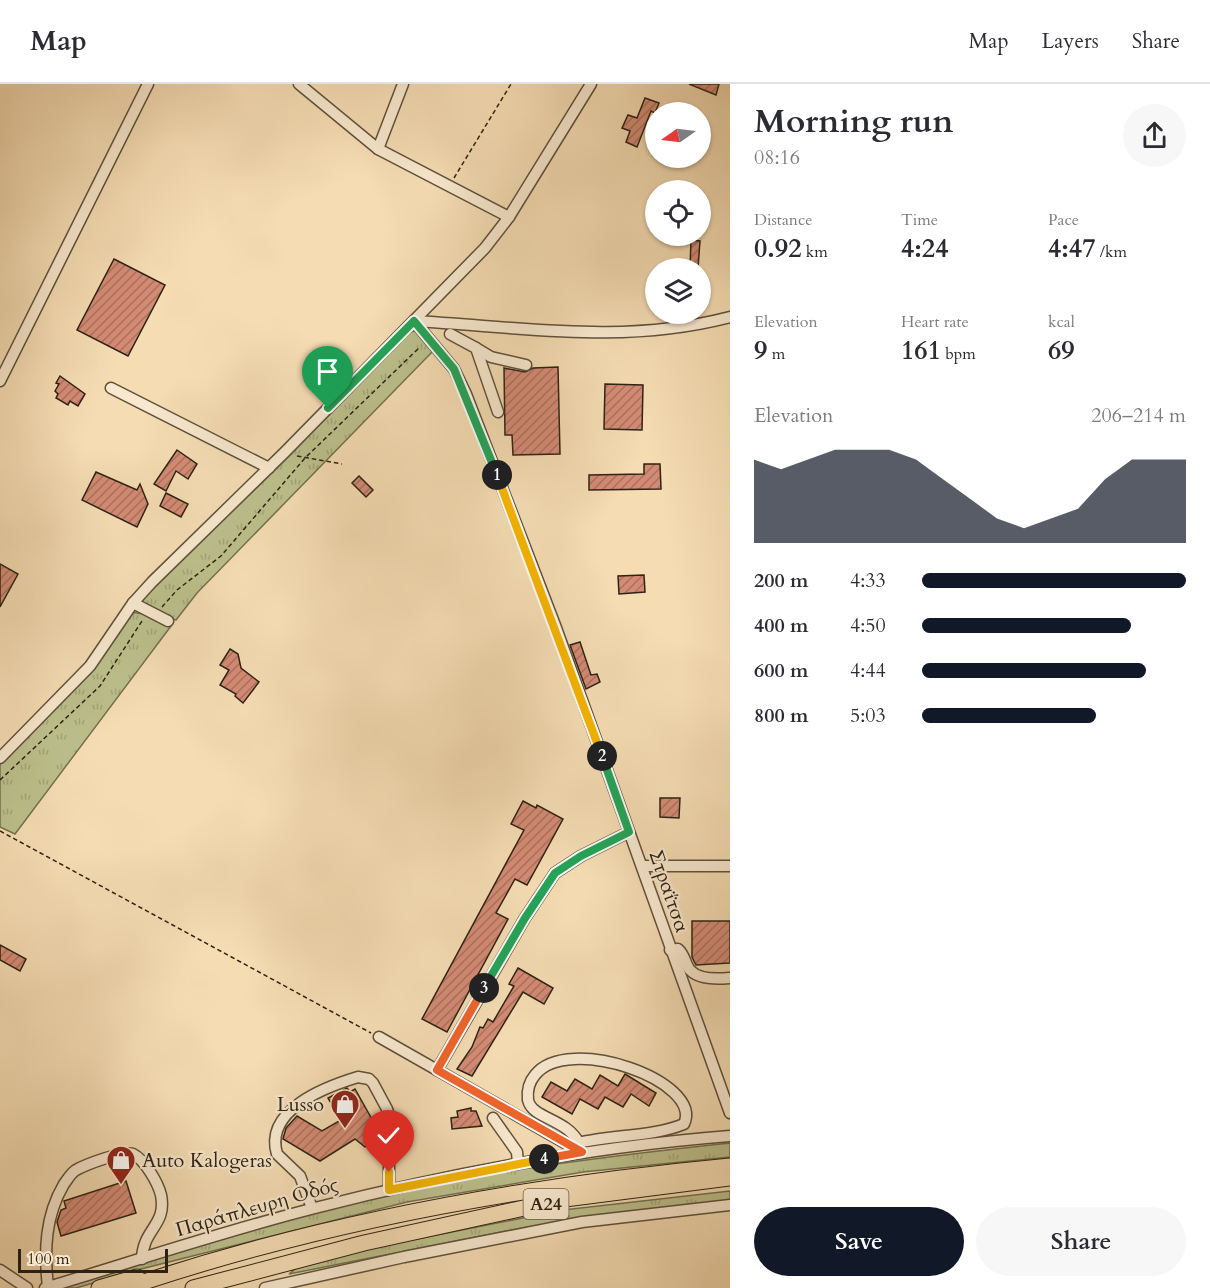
<!DOCTYPE html>
<meta charset="utf-8">
<style>
:root{--surface:#fff;--page:#f7f7f7;--text:#2b2b33;--muted:#7c7c81;--line:#e1e1e2;--accent:#111827}
body{margin:0;font-family:Cardo,serif;background:var(--page);color:var(--text);height:100vh;display:flex;flex-direction:column;font-size:22px;white-space:nowrap}
*{box-sizing:border-box;margin:0}
p{font-size:20px;color:var(--muted)}
.icon{flex:none;width:33px;height:33px;fill:none;stroke:currentColor;stroke-width:2;stroke-linecap:round;stroke-linejoin:round}
.map{position:relative;flex:1;overflow:hidden}
.panel{display:flex;flex-direction:column;background:var(--surface);width:480px}
.panel>*{flex:none}
.needle{width:39px;rotate:256deg}
.fabs{position:absolute;left:645px;top:18px;display:grid;gap:12px}
.fabs a{display:grid;place-items:center;width:66px;height:66px;border-radius:50%;background:var(--surface);box-shadow:0 2px 4px #0004;font-size:30px}
.scale{position:absolute;left:18px;bottom:15px;width:150px;box-sizing:border-box;padding-left:6px;border:3px solid #2d2214;border-top:0;font-size:16px;line-height:21px;white-space:nowrap;color:#2d2214;-webkit-text-stroke:4px #f8e8ce;paint-order:stroke}
.pin{position:absolute;display:grid;place-items:center;width:51px;height:51px;color:#fff;margin:-62px -26px;border-radius:50% 50% 50% 0;rotate:-45deg;box-shadow:0 0 6px #0007}
.pin .icon{rotate:45deg}
.km{position:absolute;width:30px;height:30px;margin:-15px;border-radius:50%;background:#222;color:#fff;font-size:16px;line-height:30px;text-align:center}
.round{display:grid;place-items:center;flex:none;width:63px;height:63px;border-radius:32px;background:var(--page)}
.headline{display:flex;align-items:center;justify-content:space-between;height:102px;padding:0 24px}
h1{font-size:33px;font-weight:700;line-height:45px}
.figures{display:grid;grid-template-columns:repeat(3,1fr);gap:9px;height:102px;padding:6px 24px}
.figures div{display:grid;align-content:center}
.figures b{font-size:26px;font-weight:700}
.figures small{font-size:16px;font-weight:400}
.figures p{font-size:16px}
.chart{height:168px;padding:12px 24px}
.chart p{display:flex;justify-content:space-between}
.chart svg{width:100%;height:108px;margin-top:6px;fill:var(--accent);opacity:.7}
.cta{display:flex;gap:12px;margin-top:auto;padding:12px 24px}
.cta a{flex:1;height:69px;border-radius:36px;background:var(--accent);color:#fff;font-size:24px;font-weight:700;line-height:69px;text-align:center}
.cta a+a{background:var(--page);color:var(--text)}
ul{padding:0 24px;list-style:none;font-size:20px}
li{display:grid;grid-template-columns:96px 72px 1fr;align-items:center;height:45px}
li i{height:15px;border-radius:8px;background:var(--accent)}
header{display:flex;align-items:center;gap:36px;box-sizing:border-box;height:84px;padding:0 30px;background:var(--surface);border-bottom:2px solid var(--line)}
header strong{font-size:28px}
nav{display:flex;gap:33px;margin-inline-start:auto;font-size:21px}
main{display:flex;flex:1;min-height:0}
.map>svg:first-child{display:block}
.grass{fill:url(#grass-tufts);stroke:#747150;stroke-width:1.5}
.building{fill:url(#building-hatch);stroke:#2d2214;stroke-width:1.5}
.lines{fill:none;stroke-linecap:round;stroke-linejoin:round}
.minor-casing{stroke:#5f503c;stroke-width:13}
.highway-casing{stroke:#2d2214;stroke-width:17}
.path{stroke:#2d2214;stroke-width:1.5;stroke-dasharray:4.5 3;stroke-linecap:butt}
.minor{stroke:#f8e8ce;stroke-width:10}
.highway{stroke:#f5dcb3;stroke-width:15}
.split-1-casing{stroke:#fff;stroke-width:12}
.split-2-casing{stroke:#fff;stroke-width:12}
.split-3-casing{stroke:#fff;stroke-width:12}
.split-4-casing{stroke:#fff;stroke-width:12}
.split-5-casing{stroke:#fff;stroke-width:12}
.split-1{stroke:#22a559;stroke-width:8}
.split-2{stroke:#f5b400;stroke-width:8}
.split-3{stroke:#22a559;stroke-width:8}
.split-4{stroke:#f0652b;stroke-width:8}
.split-5{stroke:#f5b400;stroke-width:8}
.labels{text-anchor:middle;dominant-baseline:central;stroke-width:4.5;stroke-linejoin:round;paint-order:stroke}
.shield{fill:#f8e8ce;stroke:#6a5d4c;stroke-width:1.5}
.shield-label{font-size:18px;font-weight:bold;fill:#2d2214}
.street-label{font-size:20px;fill:#2d2214;stroke:#f8e8ce}
.poi-label{font-size:20px;fill:#2d2214;stroke:#f8e8ce;text-anchor:end}
</style>
<header>
<strong>Map</strong>
<nav><a>Map</a><a>Layers</a><a>Share</a></nav>
</header>
<main>
<div class="map">
<svg width="730" height="1204" viewBox="0 0 730 1204">
<defs>
<pattern id="grass-tufts" width="24" height="20" patternUnits="userSpaceOnUse" patternTransform="scale(1.5)"><rect width="24" height="20" fill="#bcc08c"/><path d="M3 7l-1-3M5 7V3M7 7l1-3M15 17l-1-3M17 17v-4M19 17l1-3" fill="none" stroke="#a2a578"/></pattern>
<pattern id="building-hatch" width="6" height="6" patternUnits="userSpaceOnUse" patternTransform="scale(1.5)"><rect width="6" height="6" fill="#d48b75"/><path d="M-1 1l2-2M0 6l6-6M5 7l2-2" fill="none" stroke="#ac715f"/></pattern>
</defs>
<rect width="100%" height="100%" fill="#f5dcb3"/>
<filter id="stains"><feTurbulence type="fractalNoise" baseFrequency=".00333" numOctaves="4"/><feColorMatrix values="0 0 0 0 .2 0 0 0 0 .09 0 0 0 0 .02 0 0 0 .5 -.17"/></filter>
<radialGradient id="worn" r=".72"><stop offset=".6" stop-color="#630" stop-opacity="0"/><stop offset="1" stop-color="#630" stop-opacity=".3"/></radialGradient>
<g class="grass">
<polygon points="413,247 418,248 434,266 197,509 176,536 136,520 405,251"/>
<polygon points="130,528 144,530 171,542 15,750 0,743 0,675 77,600"/>
<path d="M730,1059V1073L583,1088L407,1118L141,1185L76,1204H59C143,1178 227,1149 312,1127C449,1092 589,1074 730,1059Z"/>
<polygon points="730,1107 730,1116 527,1143 289,1190 305,1177 563,1126"/>
</g>
<g class="building">
<polygon points="689,0 719,0 716,11"/>
<polygon points="645,14 659,19 655,29 651,27 637,63 626,58 630,47 622,44 628,31 637,34"/>
<polygon points="691,156 700,157 698,184 690,184"/>
<polygon points="114,175 165,201 128,272 77,246"/>
<polygon points="558,283 560,370 513,371 512,351 505,351 504,284 525,288 533,284"/>
<polygon points="60,292 85,310 78,322 70,317 68,321 56,314 58,310 55,307 59,300 56,299"/>
<polygon points="605,300 643,301 642,346 604,345"/>
<polygon points="177,366 197,380 188,395 176,387 166,407 154,400"/>
<polygon points="644,380 660,380 661,405 589,406 589,391 644,390"/>
<polygon points="96,388 137,406 140,400 148,420 137,443 82,416"/>
<polygon points="359,392 373,406 366,413 352,399"/>
<polygon points="166,409 188,420 181,433 160,422"/>
<polygon points="0,480 18,490 0,523"/>
<polygon points="644,491 645,508 619,510 618,492"/>
<polygon points="580,558 591,591 597,590 600,598 586,605 570,561"/>
<polygon points="230,565 238,570 241,584 259,598 243,619 235,612 236,610 220,601 229,586 220,581"/>
<polygon points="660,714 680,714 679,734 660,733"/>
<polygon points="523,717 536,724 537,721 563,735 527,801 515,795 496,829 508,835 447,948 422,935 524,746 511,740"/>
<polygon points="692,837 730,837 730,879 696,881 692,873"/>
<polygon points="0,861 26,875 20,887 0,876"/>
<polygon points="518,884 553,904 544,920 523,908 472,992 457,985 472,963 480,943 483,944 488,935 493,938 514,902 509,900"/>
<polygon points="625,990 656,1009 649,1022 631,1010 623,1023 605,1013 598,1025 580,1015 572,1030 542,1013 551,998 567,1007 575,995 592,1005 600,991 618,1002"/>
<polygon points="347,1004 350,1008 355,1005 378,1046 365,1063 355,1055 320,1077 283,1055 286,1044 297,1032 322,1047 341,1036 328,1014"/>
<polygon points="471,1024 471,1027 476,1027 482,1042 452,1045 451,1034 458,1033 457,1027"/>
<polygon points="126,1097 136,1129 61,1152 57,1138 61,1126 66,1124 64,1117"/>
</g>
<g class="lines">
<g class="minor-casing">
<g id="minor">
<polyline points="299,0 378,65 509,133"/>
<polyline points="378,65 403,0"/>
<polyline points="414,237 454,285 466,310 555,541 730,1029"/>
<path d="M414,237C523,243 622,261 730,233"/>
<polyline points="450,250 476,264 498,328"/>
<polyline points="476,264 491,273 526,281"/>
<polyline points="0,297 148,0"/>
<polyline points="111,304 269,384"/>
<polyline points="133,519 168,537"/>
<polyline points="0,674 90,582 133,519 152,498 285,368 485,164 509,133 591,0"/>
<polyline points="642,782 730,782"/>
<path d="M670,866L678,865C685,871 685,880 690,886C699,896 718,895 729,894"/>
<polyline points="379,953 574,1064"/>
<polyline points="437,986 525,834 555,789 581,772 629,748"/>
<polyline points="493,1034 517,1068 518,1080"/>
<path d="M570,1061C608,1050 650,1054 684,1040C704,997 567,949 535,991C529,998 527,1007 528,1016C532,1035 566,1034 579,1059"/>
<path d="M312,1124L300,1092L277,1070C264,1026 325,1003 358,993L369,995L373,999L387,1025L394,1047L389,1078V1106"/>
<polyline points="0,1186 27,1204"/>
<path d="M48,1203C44,1167 45,1132 64,1100C67,1096 71,1089 76,1086C85,1081 123,1066 133,1070C145,1076 158,1099 161,1111C167,1142 143,1144 142,1175"/>
<path d="M45,1204C135,1177 224,1147 315,1124C451,1089 590,1063 730,1052"/>
<polyline points="265,1204 404,1173 582,1138 730,1121"/>
</g>
</g>
<g class="highway-casing">
<g id="highway">
<polyline points="99,1204 137,1193"/>
<path d="M126,1204C320,1138 527,1101 730,1082"/>
<polyline points="193,1204 364,1159 565,1115 730,1094"/>
</g>
</g>
<g class="path">
<polyline points="454,94 511,0"/>
<polyline points="297,372 342,380"/>
<polyline points="162,523 177,506 221,472 305,374 420,263"/>
<polyline points="0,696 100,602 142,537"/>
<polyline points="0,747 371,949"/>
</g>
<use href="#minor" class="minor"/>
<use href="#highway" class="highway"/>
</g>
<g class="lines">
<g class="split-1-casing">
<polyline id="split-1" points="328,324 414,237 454,285 497,391"/>
</g>
<g class="split-2-casing">
<polyline id="split-2" points="497,391 602,672"/>
</g>
<g class="split-3-casing">
<polyline id="split-3" points="484,904 525,834 555,789 581,772 629,748 602,672"/>
</g>
<g class="split-4-casing">
<polyline id="split-4" points="484,904 437,986 582,1068 544,1075"/>
</g>
<g class="split-5-casing">
<polyline id="split-5" points="389,1088 389,1106 544,1075"/>
</g>
<use href="#split-1" class="split-1"/>
<use href="#split-2" class="split-2"/>
<use href="#split-3" class="split-3"/>
<use href="#split-4" class="split-4"/>
<use href="#split-5" class="split-5"/>
</g>
<defs>
<g id="shop-pin" transform="scale(1.5)"><path d="M0 17L-7.5 6A9.5 9.5 0 1 1 7.5 6Z" fill="#8f2418" stroke="#f8e8ce"/><path d="M-5-2.5h2.3a2.7 3.5 0 0 1 5.4 0H5L5.5 6h-11ZM-1.5-2.5h3a1.5 2.3 0 0 0-3 0Z" fill="#fff"/></g>
</defs>
<g fill-rule="evenodd">
<use href="#shop-pin" x="345" y="1020"/>
<use href="#shop-pin" x="121" y="1076"/>
</g>
<g class="labels">
<rect class="shield" x="523.5" y="1105" width="45" height="30" rx="4.5"/>
<g class="shield-label">
<text x="546" y="1120">Α24</text>
</g>
<g class="street-label">
<text transform="translate(669 807) rotate(71)">Στραΐτσα</text>
<text transform="translate(257 1123) rotate(-16)">Παράπλευρη Οδός</text>
</g>
<g class="poi-label">
<text x="324" y="1020">Lusso</text>
<text x="142" y="1076" text-anchor="start">Auto Kalogeras</text>
</g>
</g>
<rect width="100%" height="100%" filter="url(#stains)"/>
<rect width="100%" height="100%" fill="url(#worn)"/>
</svg>
<div class="fabs">
<a><svg class="needle" viewBox="-14 -14 28 28"><path d="M0-13l5 13h-10z" fill="#e53935"/><path d="M0 13l5-13h-10z" fill="#7c7c81"/></svg></a>
<a><svg class="icon" aria-label="locate" viewBox="0 0 24 24"><circle cx="12" cy="12" r="6"/><path d="M12 2v4M12 18v4M2 12h4M18 12h4"/></svg></a>
<a><svg class="icon" aria-label="layers" viewBox="0 0 24 24"><path d="M12 4l9 5-9 5-9-5zM3 14l9 5 9-5"/></svg></a>
</div>
<div class="scale">100 m</div>
<div class="pin" style="left:328px;top:324px;background:#1e9e55"><svg class="icon" aria-label="arrive" viewBox="0 0 24 24"><path d="M6 21V4h12l-3 4 3 4H6"/></svg></div>
<div class="pin" style="left:389px;top:1088px;background:#d93025"><svg class="icon" aria-label="check" viewBox="0 0 24 24"><path d="M5 12l5 5 9-10"/></svg></div>
<b class="km" style="left:497px;top:391px">1</b>
<b class="km" style="left:602px;top:672px">2</b>
<b class="km" style="left:484px;top:904px">3</b>
<b class="km" style="left:544px;top:1075px">4</b>
</div>
<section class="panel">
<div class="headline"><div><h1>Morning run</h1><p>08:16</p></div><a class="round"><svg class="icon" aria-label="share" viewBox="0 0 24 24"><path d="M12 15V3M7 8l5-5 5 5M5 13v7h14v-7"/></svg></a></div>
<div class="figures">
<div><p>Distance</p><b>0.92<small> km</small></b></div>
<div><p>Time</p><b>4:24</b></div>
<div><p>Pace</p><b>4:47<small> /km</small></b></div>
</div>
<div class="figures">
<div><p>Elevation</p><b>9<small> m</small></b></div>
<div><p>Heart rate</p><b>161<small> bpm</small></b></div>
<div><p>kcal</p><b>69</b></div>
</div>
<div class="chart"><p><span>Elevation</span>206–214 m</p>
<svg viewBox="0 0 160 44" preserveAspectRatio="none"><path d="M0 44V10L10 14L20 10L30 6L40 6L50 6L60 10L70 18L80 26L90 34L100 38L110 34L120 30L130 18L140 10L150 10L160 10V44z"/></svg>
</div>
<ul>
<li><b>200 m</b>4:33<i style="width:100%"></i></li>
<li><b>400 m</b>4:50<i style="width:79%"></i></li>
<li><b>600 m</b>4:44<i style="width:85%"></i></li>
<li><b>800 m</b>5:03<i style="width:66%"></i></li>
</ul>
<div class="cta"><a>Save</a><a>Share</a></div>
</section>
</main>
